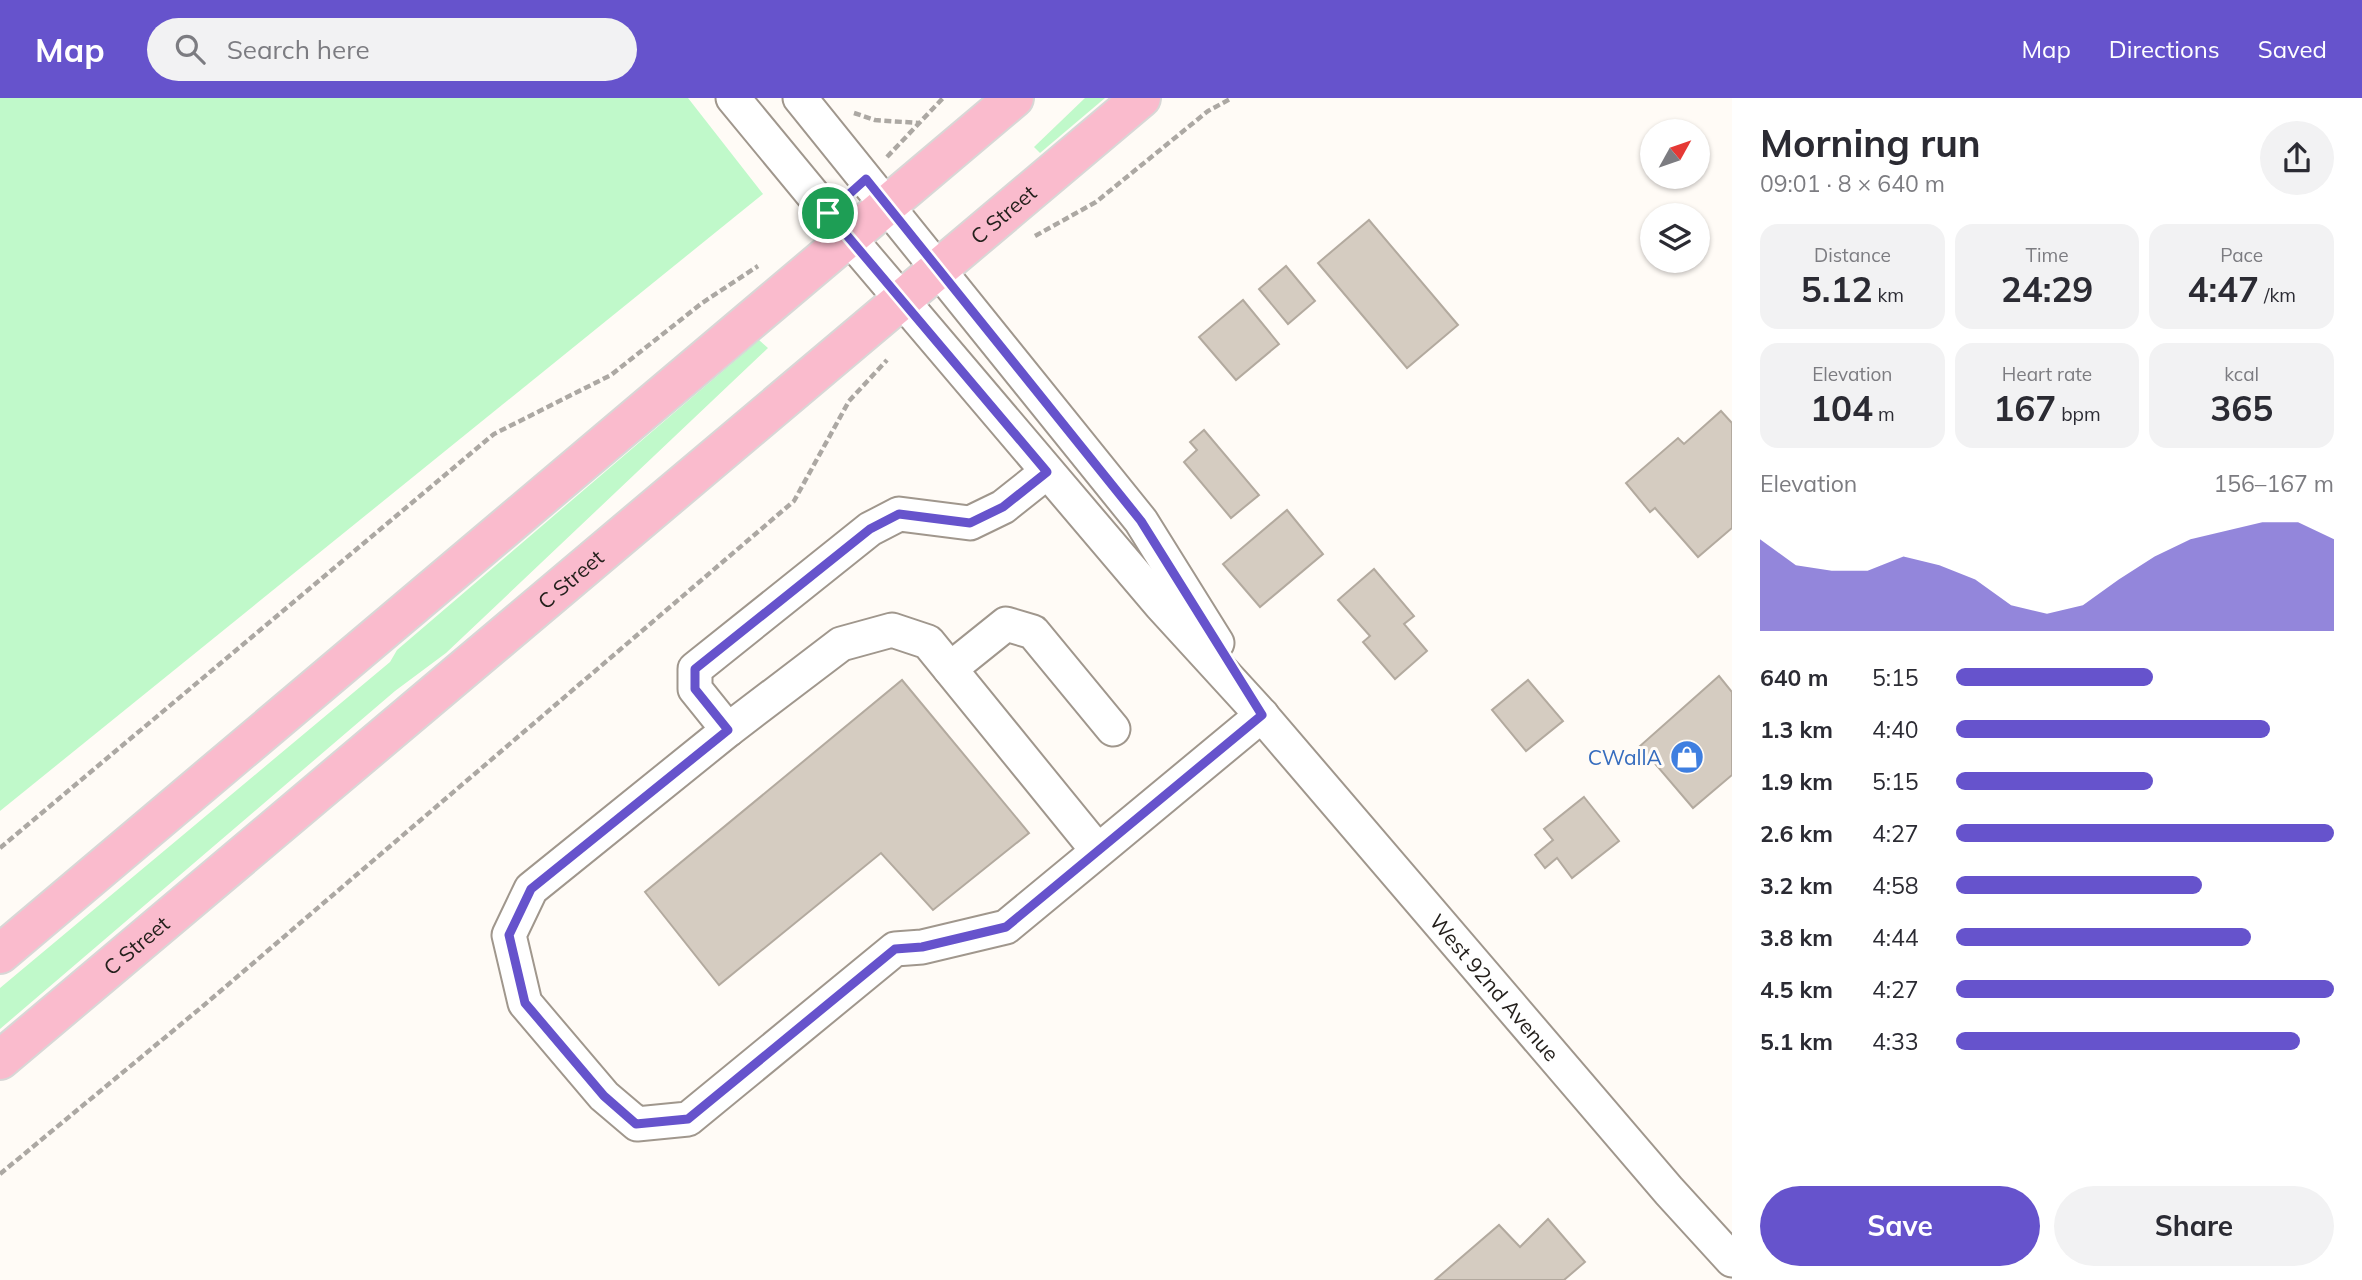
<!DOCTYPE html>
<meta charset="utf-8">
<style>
:root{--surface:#fff;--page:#f2f2f3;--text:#2b2b33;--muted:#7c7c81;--accent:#6653cc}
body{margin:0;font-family:Mulish,sans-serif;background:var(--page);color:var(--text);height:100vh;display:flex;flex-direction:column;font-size:26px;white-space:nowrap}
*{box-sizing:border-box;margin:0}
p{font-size:23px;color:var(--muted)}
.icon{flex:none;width:38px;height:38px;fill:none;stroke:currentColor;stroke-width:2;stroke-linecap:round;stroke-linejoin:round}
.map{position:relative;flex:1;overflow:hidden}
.sheet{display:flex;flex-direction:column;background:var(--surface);width:630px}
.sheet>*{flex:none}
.needle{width:46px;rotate:50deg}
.fabs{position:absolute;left:1640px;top:21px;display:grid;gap:14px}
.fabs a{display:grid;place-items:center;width:70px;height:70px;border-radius:50%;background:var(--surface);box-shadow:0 2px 5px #0004;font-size:35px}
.pin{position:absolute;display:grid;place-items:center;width:60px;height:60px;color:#fff;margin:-30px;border:4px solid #fff;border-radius:50%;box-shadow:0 2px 7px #0007}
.round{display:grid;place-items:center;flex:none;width:74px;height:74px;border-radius:37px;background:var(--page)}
.summary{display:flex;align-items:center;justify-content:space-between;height:119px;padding:0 28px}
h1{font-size:38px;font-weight:700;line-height:52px}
.stats{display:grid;grid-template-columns:repeat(3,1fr);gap:10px;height:119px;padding:7px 28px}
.stats div{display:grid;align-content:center;border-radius:18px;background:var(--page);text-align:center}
.stats b{font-size:35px;font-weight:700}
.stats small{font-size:19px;font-weight:400}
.stats p{font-size:19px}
.chart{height:196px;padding:14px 28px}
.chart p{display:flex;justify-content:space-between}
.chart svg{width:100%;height:126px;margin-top:7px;fill:var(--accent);opacity:.7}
.primary-button{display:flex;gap:14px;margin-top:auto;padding:14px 28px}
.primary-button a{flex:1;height:80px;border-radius:42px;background:var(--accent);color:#fff;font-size:28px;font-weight:700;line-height:80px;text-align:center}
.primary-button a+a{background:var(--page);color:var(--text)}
ul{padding:0 28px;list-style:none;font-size:23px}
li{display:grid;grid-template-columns:112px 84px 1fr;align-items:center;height:52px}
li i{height:18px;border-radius:9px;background:var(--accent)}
header{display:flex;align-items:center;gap:42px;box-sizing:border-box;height:98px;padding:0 35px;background:var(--accent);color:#fff}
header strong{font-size:33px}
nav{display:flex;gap:38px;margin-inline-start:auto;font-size:24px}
.search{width:490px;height:63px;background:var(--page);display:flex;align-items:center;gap:18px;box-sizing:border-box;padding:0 24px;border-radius:38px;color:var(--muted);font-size:26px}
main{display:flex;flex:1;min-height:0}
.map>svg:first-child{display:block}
.green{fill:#c0f9ca}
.building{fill:#d5ccc1;stroke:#b3aa9f;stroke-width:2}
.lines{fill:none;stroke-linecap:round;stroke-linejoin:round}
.minor-casing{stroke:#a0978d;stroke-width:37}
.major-casing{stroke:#d8d7d6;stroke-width:42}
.path{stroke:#aca8a3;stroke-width:4.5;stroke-dasharray:7 3.5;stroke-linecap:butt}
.minor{stroke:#fff;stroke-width:33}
.major{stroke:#fabbcd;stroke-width:38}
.route-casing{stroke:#fff;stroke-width:14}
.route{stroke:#6653cc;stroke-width:9}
.labels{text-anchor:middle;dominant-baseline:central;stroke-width:6;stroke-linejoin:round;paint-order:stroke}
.street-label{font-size:21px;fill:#24201c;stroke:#fffbf6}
.shop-label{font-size:21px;fill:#366cbe;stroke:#fffbf6;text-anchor:end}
</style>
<header>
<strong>Map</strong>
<div class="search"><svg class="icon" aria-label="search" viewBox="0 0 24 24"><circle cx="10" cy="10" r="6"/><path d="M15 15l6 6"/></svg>Search here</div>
<nav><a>Map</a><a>Directions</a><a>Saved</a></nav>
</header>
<main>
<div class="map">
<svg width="1732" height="1182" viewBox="0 0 1732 1182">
<rect width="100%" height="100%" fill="#fffbf6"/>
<g class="green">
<polygon points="0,0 688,0 763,96 0,713"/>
<polygon points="1085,0 1105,0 1040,55 1034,49"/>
<polygon points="759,242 768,250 446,555 395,593 0,931 0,890 390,564 397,552"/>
</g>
<g class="building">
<polygon points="1369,122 1458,227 1407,270 1318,165"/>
<polygon points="1286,168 1315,203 1288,226 1259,191"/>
<polygon points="1243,202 1279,246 1236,282 1199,239"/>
<polygon points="1721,313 1732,325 1732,430 1698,459 1655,410 1650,414 1626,385 1678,340 1684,346"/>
<polygon points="1204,332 1259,397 1231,420 1184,364 1197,352 1190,344"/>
<polygon points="1287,412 1323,456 1260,509 1223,466"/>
<polygon points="1374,471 1414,518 1404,526 1427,553 1395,581 1363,544 1370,538 1338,502"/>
<polygon points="1719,578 1732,594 1732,677 1693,710 1640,648"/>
<polygon points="902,582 1029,735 933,812 881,755 719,887 645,794"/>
<polygon points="1528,582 1563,623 1526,653 1492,612"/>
<polygon points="1584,699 1619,743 1572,780 1557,760 1545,770 1535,757 1553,742 1544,731"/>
<polygon points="1548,1121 1585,1164 1564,1182 1435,1182 1499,1127 1520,1149"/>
</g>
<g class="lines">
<g class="minor-casing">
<g id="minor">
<path id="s1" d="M733,0L828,115L1161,507L1258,613L1669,1093L1732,1162"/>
<polyline points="800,0 1141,423 1217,545"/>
<polyline points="950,571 1006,526 1033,534 1113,631"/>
<polyline points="728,632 695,591 695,571 870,431 899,416 970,425 1003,409 1047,374"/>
<polyline points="1098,753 1006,829 922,849 895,851 688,1021 637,1026 604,998 525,905 509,837 531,791 728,632 841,546 892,532 928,544 1098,753 1262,617"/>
</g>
</g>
<g class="major-casing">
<g id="major">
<polyline points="0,856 1014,0"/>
<path id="s2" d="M0,962L1141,0"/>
</g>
</g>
<g class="path">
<polyline points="854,15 875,22 918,25"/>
<polyline points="887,59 943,0"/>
<polyline points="1035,138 1096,104 1208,13 1232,0"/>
<polyline points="0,750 494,336 611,277 702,205 758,168"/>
<polyline points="0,1076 203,908 794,403 849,303 887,262"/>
</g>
<use href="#minor" class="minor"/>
<use href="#major" class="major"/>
</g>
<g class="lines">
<g class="route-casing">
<polygon id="route" points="866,81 1141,423 1262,617 1006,829 922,849 895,851 688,1021 636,1026 604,998 525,905 509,837 531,791 728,632 695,591 695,571 870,431 899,416 970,425 1003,409 1047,374 828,115"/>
</g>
<use href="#route" class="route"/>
</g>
<defs>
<g id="shop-disc" transform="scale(1.75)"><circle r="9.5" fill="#3f7fe0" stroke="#fffbf6"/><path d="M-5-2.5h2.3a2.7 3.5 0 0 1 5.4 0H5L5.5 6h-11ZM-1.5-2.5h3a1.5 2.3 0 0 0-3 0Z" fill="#fff"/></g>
</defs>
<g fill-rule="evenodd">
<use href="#shop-disc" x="1687" y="659"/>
</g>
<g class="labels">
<g class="street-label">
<text stroke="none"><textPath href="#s2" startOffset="1312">C Street</textPath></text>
<text stroke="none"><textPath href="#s2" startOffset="746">C Street</textPath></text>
<text stroke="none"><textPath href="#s2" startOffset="178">C Street</textPath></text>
<text stroke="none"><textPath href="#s1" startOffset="1171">West 92nd Avenue</textPath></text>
</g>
<g class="shop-label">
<text x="1662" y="659">CWallA</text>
</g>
</g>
</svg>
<div class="fabs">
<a><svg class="needle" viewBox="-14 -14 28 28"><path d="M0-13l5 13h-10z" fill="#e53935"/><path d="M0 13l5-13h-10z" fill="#7c7c81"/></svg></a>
<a><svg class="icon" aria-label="layers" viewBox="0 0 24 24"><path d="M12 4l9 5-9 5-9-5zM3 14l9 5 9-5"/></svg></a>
</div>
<div class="pin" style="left:828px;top:115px;background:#1e9e55"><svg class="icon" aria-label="arrive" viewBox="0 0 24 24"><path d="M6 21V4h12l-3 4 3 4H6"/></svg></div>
</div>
<section class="sheet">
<div class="summary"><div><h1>Morning run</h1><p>09:01 · 8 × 640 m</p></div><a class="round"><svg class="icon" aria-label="share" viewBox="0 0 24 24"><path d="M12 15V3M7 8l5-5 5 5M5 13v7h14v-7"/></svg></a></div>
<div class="stats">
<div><p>Distance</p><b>5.12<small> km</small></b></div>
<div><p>Time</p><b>24:29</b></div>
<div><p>Pace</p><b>4:47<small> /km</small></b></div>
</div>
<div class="stats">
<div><p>Elevation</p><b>104<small> m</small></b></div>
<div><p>Heart rate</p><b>167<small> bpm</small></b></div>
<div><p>kcal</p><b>365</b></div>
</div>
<div class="chart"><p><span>Elevation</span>156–167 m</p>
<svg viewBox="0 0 160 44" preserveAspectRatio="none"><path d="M0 44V12L10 21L20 23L30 23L40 18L50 21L60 26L70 35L80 38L90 35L100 26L110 18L120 12L130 9L140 6L150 6L160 12V44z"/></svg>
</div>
<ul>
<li><b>640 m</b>5:15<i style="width:52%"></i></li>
<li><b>1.3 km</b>4:40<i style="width:83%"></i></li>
<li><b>1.9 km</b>5:15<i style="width:52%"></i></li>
<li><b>2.6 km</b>4:27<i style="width:100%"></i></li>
<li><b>3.2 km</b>4:58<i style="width:65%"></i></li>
<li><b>3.8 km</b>4:44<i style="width:78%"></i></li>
<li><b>4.5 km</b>4:27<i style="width:100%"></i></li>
<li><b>5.1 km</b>4:33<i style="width:91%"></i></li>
</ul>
<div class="primary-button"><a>Save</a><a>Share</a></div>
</section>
</main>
